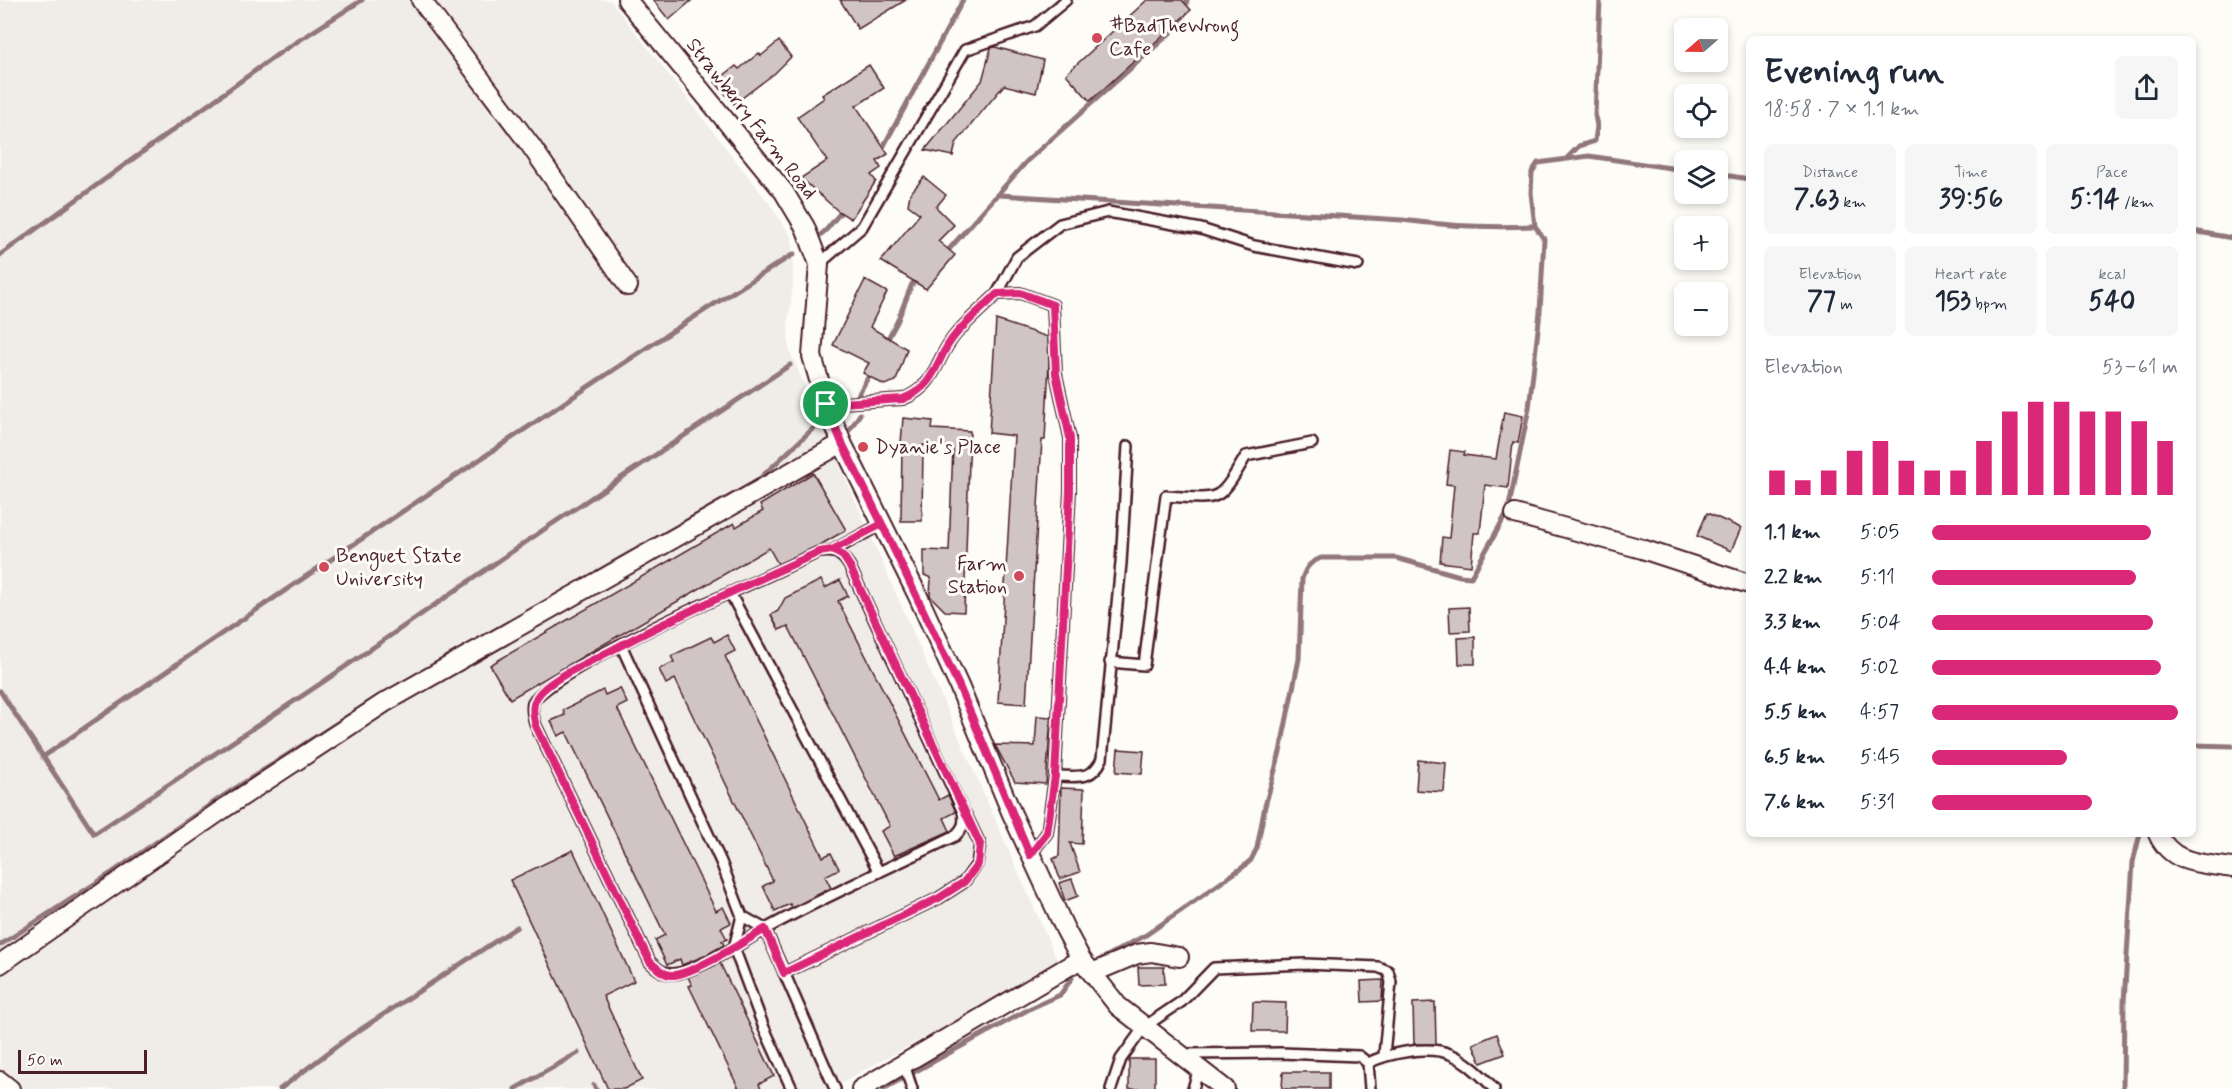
<!DOCTYPE html>
<meta charset="utf-8">
<style>
:root{--surface:#fff;--page:#f6f6f7;--text:#1f2937;--muted:#747a83;--accent:#db2777}
body{margin:0;font-family:Mynerve,sans-serif;background:var(--page);color:var(--text);height:100vh;display:flex;flex-direction:column;font-size:22px;white-space:nowrap}
*{box-sizing:border-box;margin:0}
p{font-size:20px;color:var(--muted)}
.icon{flex:none;width:33px;height:33px;fill:none;stroke:currentColor;stroke-width:2;stroke-linecap:round;stroke-linejoin:round}
.map{position:relative;flex:1;overflow:hidden}
.side{position:absolute;left:1746px;top:36px;width:450px;height:801px;display:flex;flex-direction:column;background:var(--surface);border-radius:9px;box-shadow:0 3px 9px #0003}
.side>*{flex:none}
.needle{width:39px;rotate:250deg}
.controls{position:absolute;left:1674px;top:18px;display:grid;gap:12px}
.controls a{display:grid;place-items:center;width:54px;height:54px;border-radius:9px;background:var(--surface);box-shadow:0 3px 9px #0003;font-size:30px}
.scale{position:absolute;left:18px;bottom:15px;width:129px;box-sizing:border-box;padding-left:6px;border:3px solid #4a1f2b;border-top:0;font-size:16px;line-height:21px;white-space:nowrap;color:#4a1f2b;-webkit-text-stroke:4px #fdfcf7;paint-order:stroke}
.pin{position:absolute;display:grid;place-items:center;width:51px;height:51px;color:#fff;margin:-26px;border:3px solid #fff;border-radius:50%;box-shadow:0 2px 6px #0007}
.round{display:grid;place-items:center;flex:none;width:63px;height:63px;border-radius:9px;background:var(--page)}
.summary{display:flex;align-items:center;justify-content:space-between;height:102px;padding:0 18px}
h1{font-size:33px;font-weight:700;line-height:45px}
.stats{display:grid;grid-template-columns:repeat(3,1fr);gap:9px;height:102px;padding:6px 18px}
.stats div{display:grid;align-content:center;border-radius:9px;background:var(--page);text-align:center}
.stats b{font-size:26px;font-weight:700}
.stats small{font-size:16px;font-weight:400}
.stats p{font-size:16px}
.chart{height:168px;padding:12px 18px}
.chart p{display:flex;justify-content:space-between}
.chart svg{width:100%;height:108px;margin-top:6px;stroke:var(--accent);stroke-width:6}
ul{padding:0 18px;list-style:none;font-size:20px}
li{display:grid;grid-template-columns:96px 72px 1fr;align-items:center;height:45px}
li i{height:15px;border-radius:8px;background:var(--accent)}
.map>svg:first-child{display:block}
.built{fill:#f0ece8}
.lines{fill:none;stroke-linecap:round;stroke-linejoin:round}
.stream{stroke:#91777b;stroke-width:5}
.building{fill:#d0c5c4;stroke:#4a1f2b;stroke-width:1.5}
.service-casing{stroke:#4a1f2b;stroke-width:14}
.minor-casing{stroke:#4a1f2b;stroke-width:22}
.service{stroke:#fdfcf7;stroke-width:9}
.minor{stroke:#fdfcf7;stroke-width:18}
.route-casing{stroke:#fff;stroke-width:12}
.route{stroke:#db2777;stroke-width:8}
.poi-dot{fill:#d1495b;stroke:#fdfcf7;stroke-width:2}
.labels{text-anchor:middle;dominant-baseline:central;stroke-width:6;stroke-linejoin:round;paint-order:stroke}
.poi-label{font-size:20px;fill:#4a1f2b;stroke:#fdfcf7;text-anchor:start}
.street-label{font-size:20px;fill:#4a1f2b;stroke:#fdfcf7}
</style>
<div class="map">
<svg width="2232" height="1089" viewBox="0 0 2232 1089">
<rect width="100%" height="100%" fill="#fdfcf7"/>
<filter id="ink" filterUnits="userSpaceOnUse"><feTurbulence type="fractalNoise" baseFrequency=".0167" numOctaves="2"/><feDisplacementMap in="SourceGraphic" scale="12" xChannelSelector="R" yChannelSelector="G"/><feConvolveMatrix kernelMatrix="1 2 1 2 8 2 1 2 1" color-interpolation-filters="sRGB"/></filter>
<g filter="url(#ink)">
<polygon class="built" points="0,0 610,0 769,203 792,238 793,286 788,323 789,350 1059,965 829,1089 0,1089"/>
<g class="lines">
<g class="stream">
<polyline points="881,151 963,0"/>
<polyline points="1567,158 1579,146 1595,141 1597,126 1595,115 1600,0"/>
<polyline points="1718,174 1749,179"/>
<path d="M999,195L1402,220C1447,226 1490,228 1535,226"/>
<polyline points="2193,231 2232,238"/>
<polyline points="815,240 827,229 845,207"/>
<polyline points="0,255 281,52 362,0"/>
<polyline points="944,255 1027,161 1177,27 1183,17 1187,0"/>
<polyline points="886,342 897,322 912,284 922,279"/>
<polyline points="857,397 871,372"/>
<polyline points="849,431 860,414"/>
<polyline points="597,572 757,481 819,423"/>
<polyline points="0,691 94,834 323,682 549,526 790,365"/>
<polyline points="2193,745 2232,746"/>
<path d="M43,757C187,655 335,557 482,458C585,389 688,319 794,254"/>
<polyline points="0,945 113,872 223,796 378,697"/>
<path d="M1098,961L1146,935L1202,896L1243,867L1251,860L1257,848L1265,806L1280,752L1299,659L1302,579C1306,567 1309,563 1321,558H1396L1460,576L1471,577L1508,511L1529,408L1540,312L1544,239L1535,226L1531,193L1532,172L1538,163L1589,156L1684,170"/>
<polyline points="594,1085 596,1089"/>
<polyline points="280,1089 349,1037 517,927"/>
<polyline points="515,1089 578,1053"/>
<polyline points="883,1089 1031,1008 1060,995 1072,978"/>
<polyline points="2123,1089 2124,1002 2133,862 2140,834"/>
</g>
</g>
<g class="building">
<polygon points="653,0 692,0 669,20"/>
<polygon points="840,0 906,0 858,29"/>
<polygon points="1147,0 1182,0 1191,10 1090,101 1066,74"/>
<polygon points="779,41 791,57 775,73 734,104 715,82 736,66 739,69 759,53 761,56"/>
<polygon points="995,47 1043,60 1036,93 1004,85 956,143 953,156 925,150 982,81 991,48"/>
<polygon points="869,65 884,88 856,106 888,154 877,161 881,168 871,175 876,181 851,219 838,211 801,178 827,161 797,117 824,98 822,95"/>
<polygon points="924,177 946,195 936,207 954,225 938,241 955,255 926,289 881,261 920,214 908,205 910,194"/>
<polygon points="865,280 887,292 870,327 907,349 896,381 884,385 863,373 869,363 833,345"/>
<polygon points="996,320 1048,337 1049,364 1045,440 1042,440 1026,704 998,702 1014,436 989,433"/>
<polygon points="1504,412 1523,416 1518,443 1513,442 1508,488 1485,485 1480,533 1474,533 1471,566 1440,562 1442,537 1449,538 1454,485 1446,484 1450,450 1465,452 1464,455 1496,459"/>
<polygon points="903,418 933,421 932,429 970,431 964,612 945,611 930,596 931,578 924,575 924,550 949,551 953,447 923,445 922,521 901,521 902,443 901,443"/>
<polygon points="813,473 846,530 820,545 778,564 769,548 510,699 490,665 734,523 736,527 763,511 760,505"/>
<polygon points="1707,513 1741,528 1731,551 1697,536"/>
<polygon points="821,580 825,588 840,580 848,596 838,601 939,800 948,795 956,812 944,818 950,831 894,856 881,831 890,826 788,626 779,630 771,615 778,611 785,598"/>
<polygon points="1469,607 1470,631 1450,632 1449,608"/>
<polygon points="727,635 735,651 725,656 823,857 831,853 839,869 825,876 831,888 792,908 790,904 775,911 763,886 773,881 675,679 666,684 659,669 674,662 671,656 711,637 714,642"/>
<polygon points="1475,637 1475,664 1459,664 1458,638"/>
<polygon points="620,688 627,703 617,708 716,911 723,907 731,923 721,928 727,939 722,941 724,945 704,956 682,965 680,959 667,965 655,940 665,935 566,732 558,736 551,721 565,715 563,710 603,690 605,695"/>
<polygon points="1037,716 1051,717 1046,784 1015,782 995,745 1035,746"/>
<polygon points="1118,749 1144,751 1142,774 1116,772"/>
<polygon points="1418,760 1446,763 1444,792 1416,790"/>
<polygon points="1061,788 1084,789 1082,844 1070,843 1080,872 1060,879 1053,859 1059,856"/>
<polygon points="573,850 634,981 603,996 642,1080 624,1089 608,1089 510,880"/>
<polygon points="1072,879 1078,896 1065,901 1059,883"/>
<polygon points="720,963 774,1076 759,1084 761,1089 739,1089 689,986 692,985 688,977"/>
<polygon points="1138,967 1164,967 1165,984 1139,985"/>
<polygon points="1383,980 1382,1001 1362,1002 1361,981"/>
<polygon points="1253,1002 1286,1003 1285,1031 1252,1031"/>
<polygon points="1435,1002 1436,1044 1414,1044 1413,1003"/>
<polygon points="1497,1034 1505,1054 1481,1063 1473,1044"/>
<rect x="1129" y="1059" width="26" height="30"/>
<polygon points="1283,1072 1329,1072 1329,1089 1282,1089"/>
</g>
<g class="lines">
<g class="service-casing">
<g id="service">
<polyline points="819,264 862,227 965,50 1035,26 1066,0"/>
<polyline points="997,294 1017,257 1060,224 1108,212 1201,229 1254,246 1358,265"/>
<path d="M826,404L903,399C939,384 934,359 956,334C968,320 984,307 997,294L1020,293L1053,305L1056,374L1070,438V491L1055,776L1047,833L1030,855"/>
<polyline points="832,551 882,524"/>
<path d="M730,593L879,872C841,891 801,909 764,930C740,943 700,971 673,974C664,975 656,968 650,962L536,726C534,720 531,710 533,703C542,678 699,605 730,593Z"/>
<path d="M730,593L819,552C834,550 840,552 849,565L963,811C965,823 964,827 955,836L879,872"/>
<polyline points="621,645 721,862 742,916 765,929 835,1089"/>
<path d="M1110,662L1144,665L1166,496C1221,499 1217,505 1246,456L1312,443"/>
<path d="M1055,776C1077,776 1092,781 1102,759L1121,563L1128,446"/>
<polyline points="742,916 734,948 764,1028 792,1089"/>
<polyline points="784,973 939,898 964,882 977,864 980,844 966,815"/>
<polyline points="1185,1054 1281,1053 1359,1056 1368,1063 1370,1089"/>
<path d="M1368,1063C1389,1053 1428,1045 1450,1054C1464,1059 1485,1078 1494,1089"/>
<polyline points="904,1064 912,1089"/>
<polyline points="1111,1089 1121,1059 1144,1027 1181,1002 1214,968 1305,964 1378,967 1388,971 1391,982 1384,1055"/>
<polyline points="1193,1089 1199,1068"/>
</g>
</g>
<g class="minor-casing">
<g id="minor">
<polyline points="421,0 531,146 628,286"/>
<polyline points="627,0 784,192 805,227 819,264 812,356 826,404 842,443 917,594 959,686 1012,814 1065,929 1081,959 1118,1006 1225,1089"/>
<polyline points="1515,514 1642,549 1749,584"/>
<path d="M2158,834C2172,865 2202,863 2232,868"/>
<polyline points="0,964 223,809 384,703 842,443"/>
<polyline points="1092,973 1137,954 1151,952 1179,957"/>
<polyline points="0,1081 10,1089"/>
<polyline points="861,1089 1081,959"/>
</g>
</g>
<use href="#service" class="service"/>
<use href="#minor" class="minor"/>
</g>
</g>
<g class="lines" filter="url(#ink)">
<g class="route-casing">
<path id="route" d="M826,404L842,443L882,524L832,550L819,552C750,584 679,614 612,650C592,661 560,674 544,689C531,700 532,711 536,726L650,962C656,967 662,974 670,975C689,977 747,940 765,929L784,973L939,898L964,882L978,864L980,844L849,565L843,556L832,550L882,524L959,686L1030,855L1047,833L1055,776L1070,491V438L1056,374L1053,305L1020,293L997,294C984,307 968,320 956,334C934,359 939,384 903,399L826,404"/>
</g>
<use href="#route" class="route"/>
</g>
<g class="poi-dot">
<circle cx="1097" cy="38" r="6"/>
<circle cx="863" cy="447" r="6"/>
<circle cx="324" cy="567" r="6"/>
<circle cx="1019" cy="576" r="6"/>
</g>
<g class="labels">
<g class="poi-label">
<text x="1109" y="26">#BadTheWrong<tspan x="1109" dy="23">Cafe</tspan></text>
<text x="875" y="447">Dyanie's Place</text>
<text x="336" y="556">Benguet State<tspan x="336" dy="23">University</tspan></text>
<text x="1007" y="564" text-anchor="end">Farm<tspan x="1007" dy="23">Station</tspan></text>
</g>
<g class="street-label">
<text transform="translate(751 119) rotate(52)">Strawberry Farm Road</text>
</g>
</g>
</svg>
<div class="controls">
<a><svg class="needle" viewBox="-14 -14 28 28"><path d="M0-13l5 13h-10z" fill="#e53935"/><path d="M0 13l5-13h-10z" fill="#747a83"/></svg></a>
<a><svg class="icon" aria-label="locate" viewBox="0 0 24 24"><circle cx="12" cy="12" r="6"/><path d="M12 2v4M12 18v4M2 12h4M18 12h4"/></svg></a>
<a><svg class="icon" aria-label="layers" viewBox="0 0 24 24"><path d="M12 4l9 5-9 5-9-5zM3 14l9 5 9-5"/></svg></a>
<a>+</a>
<a>−</a>
</div>
<div class="scale">50 m</div>
<div class="pin" style="left:826px;top:404px;background:#1e9e55"><svg class="icon" aria-label="arrive" viewBox="0 0 24 24"><path d="M6 21V4h12l-3 4 3 4H6"/></svg></div>
<section class="side">
<div class="summary"><div><h1>Evening run</h1><p>18:58 · 7 × 1.1 km</p></div><a class="round"><svg class="icon" aria-label="share" viewBox="0 0 24 24"><path d="M12 15V3M7 8l5-5 5 5M5 13v7h14v-7"/></svg></a></div>
<div class="stats">
<div><p>Distance</p><b>7.63<small> km</small></b></div>
<div><p>Time</p><b>39:56</b></div>
<div><p>Pace</p><b>5:14<small> /km</small></b></div>
</div>
<div class="stats">
<div><p>Elevation</p><b>77<small> m</small></b></div>
<div><p>Heart rate</p><b>153<small> bpm</small></b></div>
<div><p>kcal</p><b>540</b></div>
</div>
<div class="chart"><p><span>Elevation</span>53–61 m</p>
<svg viewBox="0 0 160 44" preserveAspectRatio="none"><path d="M5 44V34M15 44V38M25 44V34M35 44V26M45 44V22M55 44V30M65 44V34M75 44V34M85 44V22M95 44V10M105 44V6M115 44V6M125 44V10M135 44V10M145 44V14M155 44V22"/></svg>
</div>
<ul>
<li><b>1.1 km</b>5:05<i style="width:89%"></i></li>
<li><b>2.2 km</b>5:11<i style="width:83%"></i></li>
<li><b>3.3 km</b>5:04<i style="width:90%"></i></li>
<li><b>4.4 km</b>5:02<i style="width:93%"></i></li>
<li><b>5.5 km</b>4:57<i style="width:100%"></i></li>
<li><b>6.5 km</b>5:45<i style="width:55%"></i></li>
<li><b>7.6 km</b>5:31<i style="width:65%"></i></li>
</ul>
</section>
</div>
